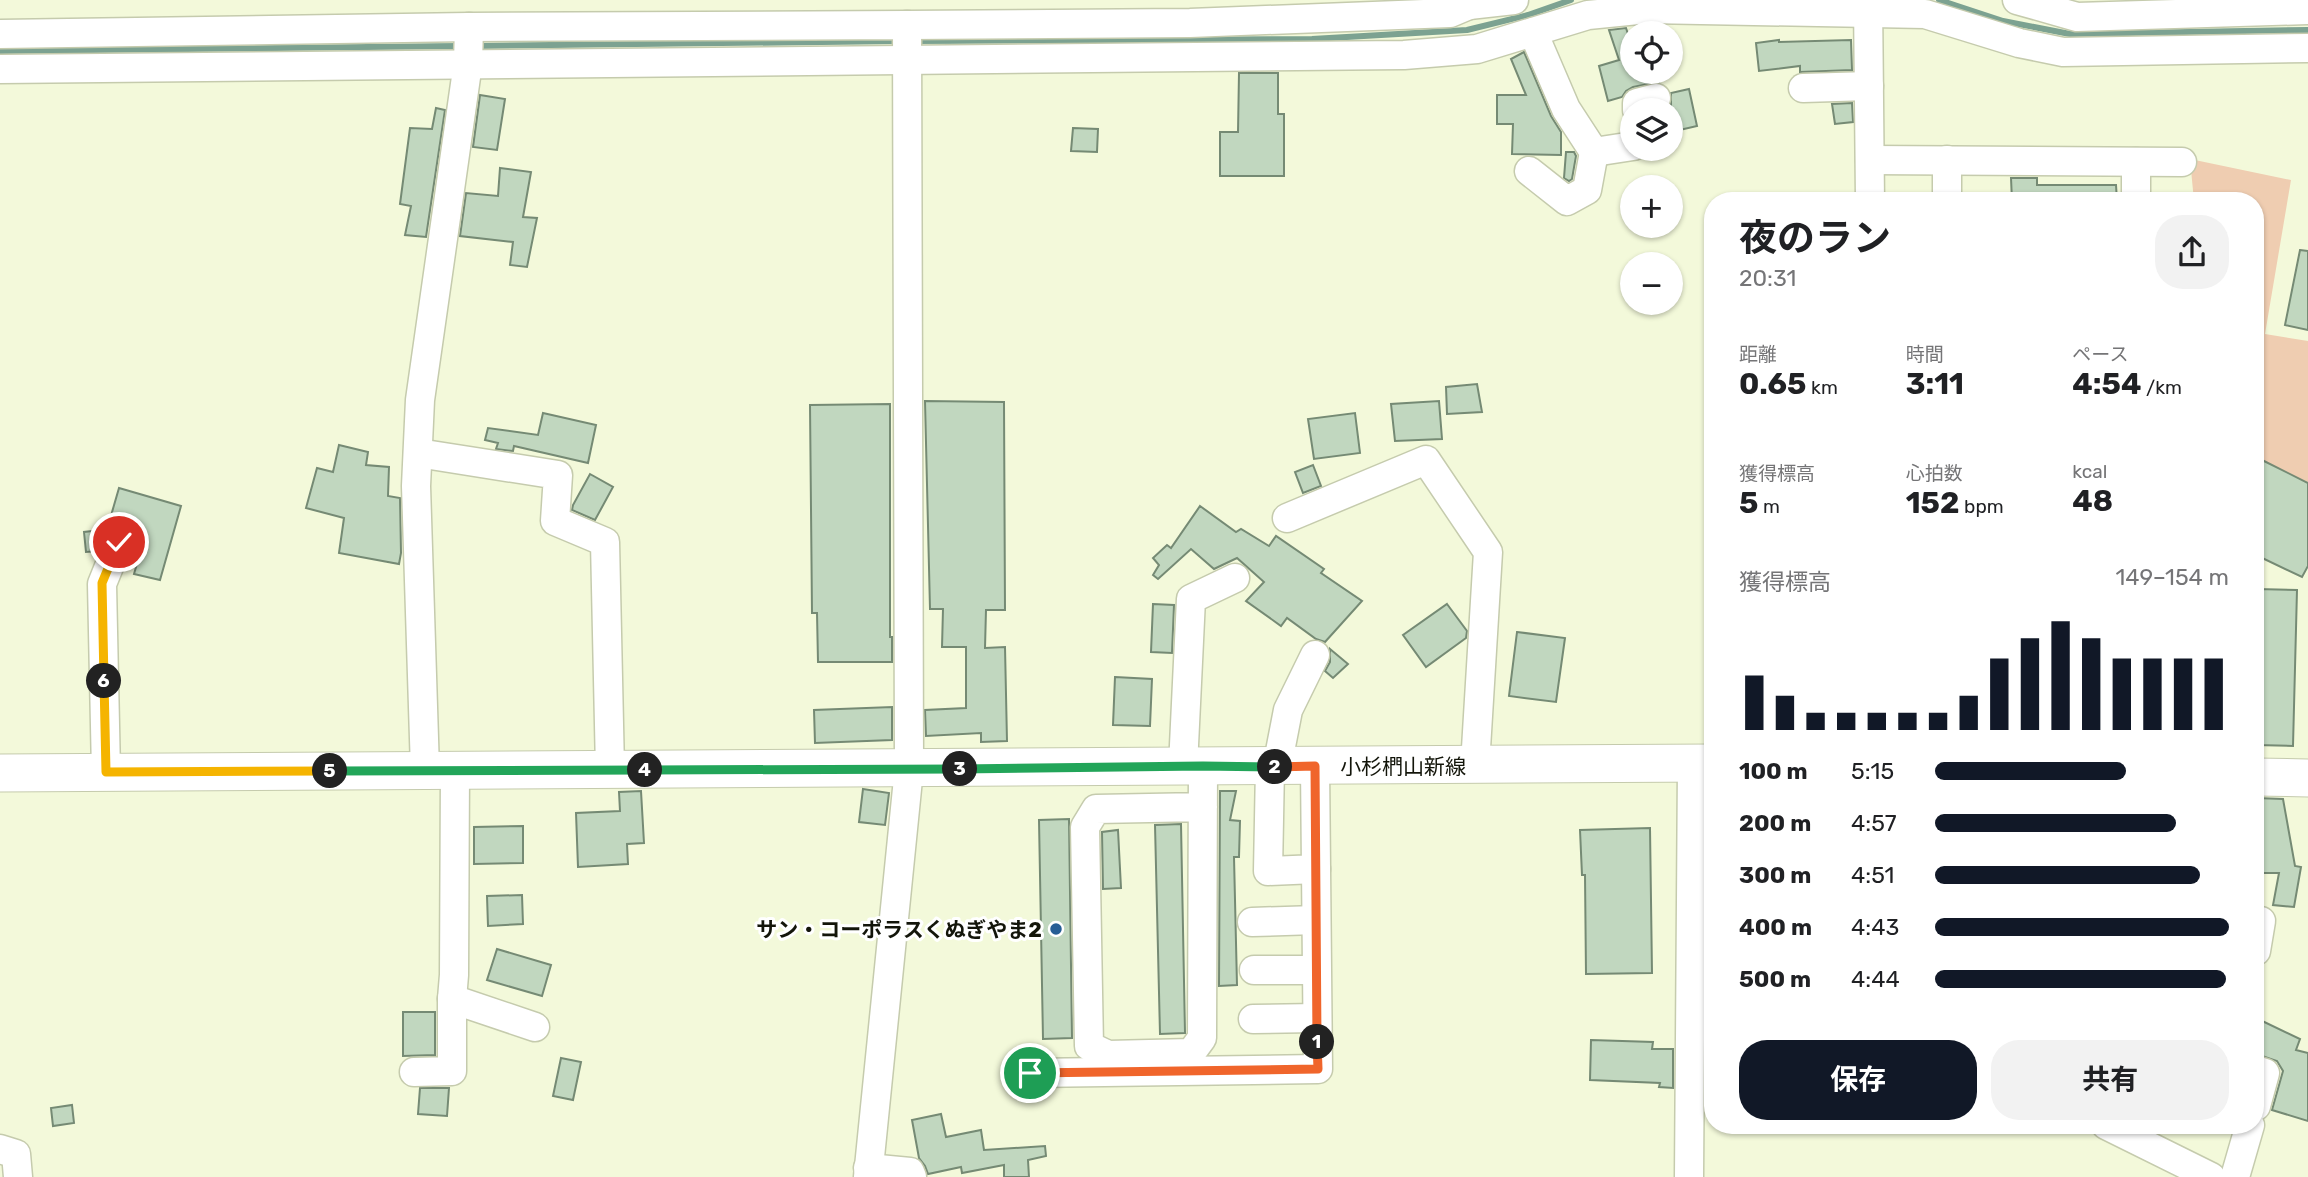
<!DOCTYPE html>
<html lang="ja">
<meta charset="utf-8">
<style>
:root{--surface:#fff;--page:#f2f2f2;--text:#202124;--muted:#757577;--accent:#111827}
body{margin:0;font-family:Rubik,"Noto Sans JP",sans-serif;background:var(--page);color:var(--text);height:100vh;display:flex;flex-direction:column;font-size:26px;white-space:nowrap}
*{box-sizing:border-box;margin:0}
p{font-size:23px;color:var(--muted)}
.icon{flex:none;width:38px;height:38px;fill:none;stroke:currentColor;stroke-width:2;stroke-linecap:round;stroke-linejoin:round}
.map{position:relative;flex:1;overflow:hidden}
.side{position:absolute;left:1704px;top:192px;width:560px;height:942px;display:flex;flex-direction:column;background:var(--surface);border-radius:28px;box-shadow:0 2px 5px #0004}
.side>*{flex:none}
.buttons{position:absolute;left:1620px;top:21px;display:grid;gap:14px}
.buttons a{display:grid;place-items:center;width:63px;height:63px;border-radius:50%;background:var(--surface);box-shadow:0 2px 5px #0004;font-size:35px}
.pin{position:absolute;display:grid;place-items:center;width:60px;height:60px;color:#fff;margin:-30px;border:4px solid #fff;border-radius:50%;box-shadow:0 2px 7px #0007}
.km{position:absolute;width:35px;height:35px;margin:-18px;border-radius:50%;background:#222;color:#fff;font-size:19px;line-height:35px;text-align:center}
.round{display:grid;place-items:center;flex:none;width:74px;height:74px;border-radius:28px;background:var(--page)}
.overview{display:flex;align-items:center;justify-content:space-between;height:119px;padding:0 35px}
h1{font-size:38px;font-weight:700;line-height:52px}
.figures{display:grid;grid-template-columns:repeat(3,1fr);gap:10px;height:119px;padding:7px 35px}
.figures div{display:grid;align-content:center}
.figures b{font-size:30px;font-weight:700}
.figures small{font-size:19px;font-weight:400}
.figures p{font-size:19px}
.chart{height:196px;padding:14px 35px}
.chart p{display:flex;justify-content:space-between}
.chart svg{width:100%;height:126px;margin-top:7px;stroke:var(--accent);stroke-width:6}
.cta{display:flex;gap:14px;margin-top:auto;padding:14px 35px}
.cta a{flex:1;height:80px;border-radius:28px;background:var(--accent);color:#fff;font-size:28px;font-weight:700;line-height:80px;text-align:center}
.cta a+a{background:var(--page);color:var(--text)}
ul{padding:0 35px;list-style:none;font-size:23px}
li{display:grid;grid-template-columns:112px 84px 1fr;align-items:center;height:52px}
li i{height:18px;border-radius:9px;background:var(--accent)}
.map>svg:first-child{display:block}
.green{fill:#efcdb1}
.lines{fill:none;stroke-linecap:round;stroke-linejoin:round}
.stream{stroke:#7ca291;stroke-width:6}
.building{fill:#c1d7bf;stroke:#758a74;stroke-width:2}
.minor-casing{stroke:#c5cbad;stroke-width:31}
.major-casing{stroke:#c5cbad;stroke-width:39}
.minor{stroke:#fff;stroke-width:28}
.major{stroke:#fff;stroke-width:37}
.split-1-casing{stroke:#fff;stroke-width:14}
.split-2-casing{stroke:#fff;stroke-width:14}
.split-3-casing{stroke:#fff;stroke-width:14}
.split-4-casing{stroke:#fff;stroke-width:14}
.split-5-casing{stroke:#fff;stroke-width:14}
.split-6-casing{stroke:#fff;stroke-width:14}
.split-7-casing{stroke:#fff;stroke-width:14}
.split-1{stroke:#f0652b;stroke-width:9}
.split-2{stroke:#f0652b;stroke-width:9}
.split-3{stroke:#22a559;stroke-width:9}
.split-4{stroke:#22a559;stroke-width:9}
.split-5{stroke:#22a559;stroke-width:9}
.split-6{stroke:#f5b400;stroke-width:9}
.split-7{stroke:#f5b400;stroke-width:9}
.poi-dot{fill:#265d95;stroke:#fff;stroke-width:2.5}
.labels{text-anchor:middle;dominant-baseline:central;stroke-width:6;stroke-linejoin:round;paint-order:stroke}
.street-label{font-size:21px;fill:#13150a;stroke:#fff}
.poi-label{font-size:21px;font-weight:bold;fill:#13150a;stroke:#fff;text-anchor:end}
</style>
<div class="map">
<svg width="2308" height="1177" viewBox="0 0 2308 1177">
<rect width="100%" height="100%" fill="#f3f9da"/>
<polygon class="green" points="2190,159 2291,180 2265,334 2308,341 2308,483 2262,460 2256,460 2256,201 2194,201"/>
<g class="lines">
<g class="stream">
<polyline points="1939,0 2003,21 2070,34 2308,30"/>
<polyline points="915,41 1312,39 1467,30 1528,15 1571,0"/>
<polyline points="474,46 901,41"/>
<polyline points="0,51 460,46"/>
</g>
</g>
<g class="building">
<polygon points="1626,28 1633,49 1633,72 1657,72 1659,82 1633,87 1626,91 1622,97 1608,101 1599,66 1619,60 1609,30"/>
<polygon points="1779,40 1779,42 1851,40 1852,70 1800,72 1800,66 1759,71 1756,43"/>
<polygon points="1524,52 1551,116 1561,132 1561,155 1512,154 1513,124 1497,124 1497,95 1526,95 1511,59"/>
<polygon points="1239,73 1278,73 1278,114 1284,114 1284,176 1220,176 1220,132 1238,132"/>
<polygon points="1689,89 1697,126 1671,132 1671,93"/>
<polygon points="480,95 505,99 497,150 473,147"/>
<polygon points="1852,103 1853,122 1835,124 1832,104"/>
<polygon points="436,108 445,110 426,237 405,235 411,206 400,204 410,128 432,129"/>
<polygon points="1073,128 1098,129 1097,152 1071,151"/>
<polygon points="1566,152 1574,152 1576,156 1572,179 1569,181 1564,178"/>
<polygon points="500,168 531,172 523,217 537,218 527,267 510,265 513,242 460,236 466,193 498,196"/>
<polygon points="2011,178 2037,178 2037,185 2116,185 2117,201 2012,201"/>
<polygon points="2300,250 2308,251 2308,330 2285,325"/>
<polygon points="1477,384 1482,412 1447,414 1446,387"/>
<polygon points="925,401 1004,402 1005,610 986,610 985,648 1005,647 1007,741 981,742 981,733 926,736 925,710 966,708 966,647 942,647 943,609 930,609"/>
<polygon points="1439,401 1442,439 1395,441 1391,404"/>
<polygon points="890,404 890,637 892,637 892,662 818,662 817,613 812,613 810,405"/>
<polygon points="543,413 596,425 588,463 514,446 513,451 496,449 498,443 485,440 488,428 538,435"/>
<polygon points="1355,413 1360,453 1314,459 1308,419"/>
<polygon points="339,445 368,452 366,465 389,467 388,496 400,498 401,553 399,564 339,553 344,518 306,508 317,468 333,472"/>
<polygon points="2262,460 2308,483 2308,566 2302,577 2256,555 2256,471"/>
<polygon points="1313,465 1321,486 1303,493 1295,472"/>
<polygon points="590,474 613,487 595,520 572,510 573,505"/>
<polygon points="119,488 181,506 160,580 134,574 145,536 133,533 125,526 108,526"/>
<polygon points="1200,506 1236,532 1241,529 1269,546 1276,536 1324,569 1321,573 1362,601 1325,642 1316,639 1287,618 1281,626 1246,601 1264,582 1237,558 1214,569 1191,549 1158,579 1153,575 1159,565 1153,558 1167,545 1171,548"/>
<polygon points="101,530 102,539 98,551 86,552 84,532"/>
<polygon points="2256,589 2297,590 2293,746 2256,745"/>
<polygon points="1153,604 1174,605 1172,653 1151,652"/>
<polygon points="1447,604 1467,631 1466,638 1426,667 1403,635"/>
<polygon points="1517,632 1565,638 1556,702 1509,696"/>
<polygon points="1330,649 1348,664 1333,678 1325,671 1330,662"/>
<polygon points="1115,677 1152,679 1150,726 1113,725"/>
<polygon points="892,707 892,740 815,743 814,710"/>
<polygon points="863,789 889,793 885,825 859,822"/>
<polygon points="641,791 644,843 627,844 628,864 578,867 576,813 620,811 619,792"/>
<polygon points="1220,791 1236,791 1230,820 1240,821 1239,857 1234,857 1237,985 1219,986"/>
<polygon points="2256,798 2283,799 2295,866 2301,867 2294,907 2273,905 2279,873 2256,873"/>
<polygon points="1069,819 1072,1038 1043,1039 1039,820"/>
<polygon points="1181,824 1185,1033 1160,1034 1155,825"/>
<polygon points="523,826 523,863 474,864 474,827"/>
<polygon points="1650,828 1652,973 1586,974 1585,875 1582,875 1580,830"/>
<polygon points="1118,830 1121,888 1103,889 1102,832"/>
<polygon points="522,895 523,924 488,926 487,896"/>
<polygon points="497,949 551,965 542,996 487,980"/>
<polygon points="403,1012 435,1012 435,1055 403,1056"/>
<polygon points="2256,1018 2300,1039 2296,1050 2308,1053 2308,1121 2272,1110 2283,1071 2277,1061 2256,1054"/>
<polygon points="1591,1040 1653,1042 1652,1049 1673,1049 1673,1088 1659,1087 1660,1083 1590,1080"/>
<polygon points="561,1058 581,1062 573,1100 553,1096"/>
<polygon points="420,1088 449,1088 447,1116 418,1114"/>
<polygon points="72,1105 74,1123 53,1126 51,1108"/>
<polygon points="941,1114 946,1137 981,1130 984,1150 1045,1146 1046,1156 1028,1160 1029,1177 1004,1177 1004,1165 962,1173 961,1167 928,1174 925,1166 919,1158 912,1120"/>
</g>
<g class="lines">
<g class="minor-casing">
<g id="minor">
<polyline points="1469,0 1469,5 1514,0"/>
<polyline points="1868,0 1870,201"/>
<polyline points="2017,0 2077,17 2308,10"/>
<polyline points="907,25 1190,23 1450,13 1469,5"/>
<polyline points="469,27 907,25 909,769 868,1177"/>
<polyline points="1533,32 1566,109 1594,152 1633,146"/>
<polyline points="0,34 469,27 468,63 420,400 416,486 425,770"/>
<polyline points="0,69 1404,55 1477,49 1588,15 1648,9 1925,14 2019,43 2063,52 2308,48"/>
<polyline points="1803,88 1869,86"/>
<polyline points="1637,110 1637,103 1656,98"/>
<polyline points="1870,160 2182,162"/>
<polyline points="1529,171 1567,201 1587,190 1594,152"/>
<polyline points="1947,201 1947,160"/>
<polyline points="2136,201 2136,162"/>
<polyline points="418,453 558,475 555,521 605,542 610,770"/>
<polyline points="1287,518 1426,460 1488,552 1475,765"/>
<polyline points="1183,766 1191,599 1235,578"/>
<polyline points="1270,767 1268,871 1316,869 1315,766"/>
<polyline points="1277,767 1288,710 1315,655"/>
<polyline points="455,770 454,975 452,999 535,1027"/>
<polyline points="106,772 102,584 119,542"/>
<polyline points="1203,807 1096,809 1085,827 1089,1046 1108,1055 1191,1053 1202,1038 1203,766"/>
<polyline points="1252,922 1316,920"/>
<polyline points="2256,951 2261,921"/>
<polyline points="1254,970 1316,970"/>
<polyline points="1253,1019 1317,1018"/>
<polyline points="2256,1070 2265,1073 2256,1106"/>
<polyline points="414,1072 452,1071 452,999"/>
<polyline points="1030,1073 1318,1069 1316,869"/>
<polyline points="2106,1125 2211,1177"/>
<polyline points="0,1149 16,1154 18,1177"/>
<polyline points="868,1168 910,1172 912,1177"/>
<polyline points="1689,1177 1692,763"/>
<polyline points="2235,1177 2250,1125"/>
</g>
</g>
<g class="major-casing">
<g id="major">
<polyline points="0,773 1713,763"/>
<polyline points="2256,777 2308,778"/>
</g>
</g>
<use href="#minor" class="minor"/>
<use href="#major" class="major"/>
</g>
<g class="lines">
<g class="split-1-casing">
<polyline id="split-1" points="1030,1073 1318,1069 1317,1042"/>
</g>
<g class="split-2-casing">
<polyline id="split-2" points="1275,767 1315,766 1317,1042"/>
</g>
<g class="split-3-casing">
<polyline id="split-3" points="960,769 1203,766 1275,767"/>
</g>
<g class="split-4-casing">
<polyline id="split-4" points="645,770 960,769"/>
</g>
<g class="split-5-casing">
<polyline id="split-5" points="330,771 645,770"/>
</g>
<g class="split-6-casing">
<polyline id="split-6" points="104,681 106,772 330,771"/>
</g>
<g class="split-7-casing">
<polyline id="split-7" points="104,681 102,583 119,542"/>
</g>
<use href="#split-1" class="split-1"/>
<use href="#split-2" class="split-2"/>
<use href="#split-3" class="split-3"/>
<use href="#split-4" class="split-4"/>
<use href="#split-5" class="split-5"/>
<use href="#split-6" class="split-6"/>
<use href="#split-7" class="split-7"/>
</g>
<circle class="poi-dot" cx="1056" cy="929" r="7"/>
<g class="labels">
<g class="street-label">
<text x="1403" y="766">小杉椚山新線</text>
</g>
<g class="poi-label">
<text x="1042" y="929">サン・コーポラスくぬぎやま2</text>
</g>
</g>
</svg>
<div class="buttons">
<a><svg class="icon" aria-label="locate" viewBox="0 0 24 24"><circle cx="12" cy="12" r="6"/><path d="M12 2v4M12 18v4M2 12h4M18 12h4"/></svg></a>
<a><svg class="icon" aria-label="layers" viewBox="0 0 24 24"><path d="M12 4l9 5-9 5-9-5zM3 14l9 5 9-5"/></svg></a>
<a>+</a>
<a>−</a>
</div>
<div class="pin" style="left:1030px;top:1073px;background:#1e9e55"><svg class="icon" aria-label="arrive" viewBox="0 0 24 24"><path d="M6 21V4h12l-3 4 3 4H6"/></svg></div>
<div class="pin" style="left:119px;top:542px;background:#d93025"><svg class="icon" aria-label="check" viewBox="0 0 24 24"><path d="M5 12l5 5 9-10"/></svg></div>
<b class="km" style="left:1317px;top:1042px">1</b>
<b class="km" style="left:1275px;top:767px">2</b>
<b class="km" style="left:960px;top:769px">3</b>
<b class="km" style="left:645px;top:770px">4</b>
<b class="km" style="left:330px;top:771px">5</b>
<b class="km" style="left:104px;top:681px">6</b>
<section class="side">
<div class="overview"><div><h1>夜のラン</h1><p>20:31</p></div><a class="round"><svg class="icon" aria-label="share" viewBox="0 0 24 24"><path d="M12 15V3M7 8l5-5 5 5M5 13v7h14v-7"/></svg></a></div>
<div class="figures">
<div><p>距離</p><b>0.65<small> km</small></b></div>
<div><p>時間</p><b>3:11</b></div>
<div><p>ペース</p><b>4:54<small> /km</small></b></div>
</div>
<div class="figures">
<div><p>獲得標高</p><b>5<small> m</small></b></div>
<div><p>心拍数</p><b>152<small> bpm</small></b></div>
<div><p>kcal</p><b>48</b></div>
</div>
<div class="chart"><p><span>獲得標高</span>149–154 m</p>
<svg viewBox="0 0 160 44" preserveAspectRatio="none"><path d="M5 44V25M15 44V32M25 44V38M35 44V38M45 44V38M55 44V38M65 44V38M75 44V32M85 44V19M95 44V12M105 44V6M115 44V12M125 44V19M135 44V19M145 44V19M155 44V19"/></svg>
</div>
<ul>
<li><b>100 m</b>5:15<i style="width:65%"></i></li>
<li><b>200 m</b>4:57<i style="width:82%"></i></li>
<li><b>300 m</b>4:51<i style="width:90%"></i></li>
<li><b>400 m</b>4:43<i style="width:100%"></i></li>
<li><b>500 m</b>4:44<i style="width:99%"></i></li>
</ul>
<div class="cta"><a>保存</a><a>共有</a></div>
</section>
</div>
